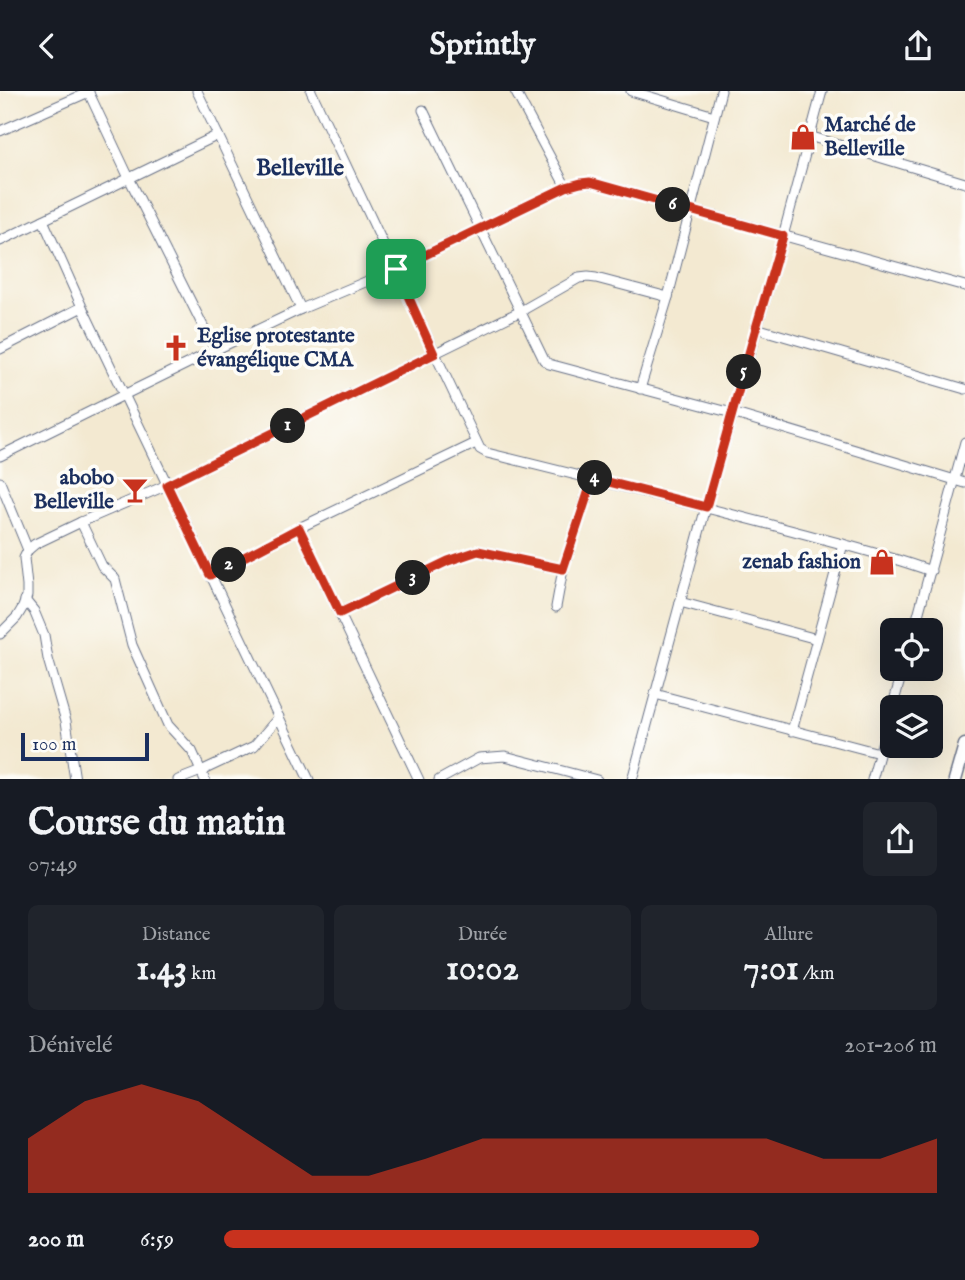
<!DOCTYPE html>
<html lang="fr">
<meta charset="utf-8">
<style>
:root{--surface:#171b24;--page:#20242c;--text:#f1f3f6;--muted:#9ea1a6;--accent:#c8321e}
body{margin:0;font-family:"IM FELL English",serif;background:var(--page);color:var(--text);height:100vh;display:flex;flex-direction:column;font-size:26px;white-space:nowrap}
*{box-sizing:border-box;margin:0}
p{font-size:23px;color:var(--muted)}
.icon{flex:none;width:38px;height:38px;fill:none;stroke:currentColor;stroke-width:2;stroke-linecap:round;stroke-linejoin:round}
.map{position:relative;height:688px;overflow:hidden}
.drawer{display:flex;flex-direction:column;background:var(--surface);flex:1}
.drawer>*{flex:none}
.controls{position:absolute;left:880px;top:527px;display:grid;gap:14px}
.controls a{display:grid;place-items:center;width:63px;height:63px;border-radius:10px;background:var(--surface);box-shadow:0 7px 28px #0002;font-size:35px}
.scale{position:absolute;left:21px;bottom:18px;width:128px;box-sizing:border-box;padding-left:7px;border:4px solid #1b2f5e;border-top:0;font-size:19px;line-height:24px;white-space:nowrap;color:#1b2f5e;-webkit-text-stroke:5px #fdfcf7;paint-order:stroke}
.pin{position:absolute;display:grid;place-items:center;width:60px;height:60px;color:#fff;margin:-30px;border-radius:14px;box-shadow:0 4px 10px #0006}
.km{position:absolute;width:35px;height:35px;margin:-18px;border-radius:50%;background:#222;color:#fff;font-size:19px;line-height:35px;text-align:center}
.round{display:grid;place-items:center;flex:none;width:74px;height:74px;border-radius:10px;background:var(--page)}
.overview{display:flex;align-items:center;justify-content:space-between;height:119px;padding:0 28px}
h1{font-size:38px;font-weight:800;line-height:52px}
.stats{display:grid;grid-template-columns:repeat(3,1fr);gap:10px;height:119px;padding:7px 28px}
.stats div{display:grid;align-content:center;border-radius:10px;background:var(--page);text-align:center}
.stats b{font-size:35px;font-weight:800}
.stats small{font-size:19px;font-weight:400}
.stats p{font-size:19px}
.chart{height:196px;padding:14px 28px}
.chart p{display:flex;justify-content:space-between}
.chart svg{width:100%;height:126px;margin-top:7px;fill:var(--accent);opacity:.7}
ul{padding:0 28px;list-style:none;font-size:23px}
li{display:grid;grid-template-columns:112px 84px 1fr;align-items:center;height:52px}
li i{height:18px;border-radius:9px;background:var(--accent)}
header{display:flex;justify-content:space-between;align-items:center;height:91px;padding:0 28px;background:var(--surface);font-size:32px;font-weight:800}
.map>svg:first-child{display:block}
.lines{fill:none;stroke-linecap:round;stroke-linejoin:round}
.street-casing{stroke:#677086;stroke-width:11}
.secondary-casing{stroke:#677086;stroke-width:15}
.street{stroke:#fff;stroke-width:9}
.secondary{stroke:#fff;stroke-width:12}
.route-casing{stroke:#fff;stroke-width:14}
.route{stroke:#c8321e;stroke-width:9}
.labels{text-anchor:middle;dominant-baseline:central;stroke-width:7;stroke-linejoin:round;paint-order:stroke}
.poi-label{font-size:21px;font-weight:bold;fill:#1b2f5e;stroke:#fdfcf7;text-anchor:start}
.neighbourhood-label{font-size:23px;font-weight:bold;fill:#1b2f5e;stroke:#fdfcf7}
</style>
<header><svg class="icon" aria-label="back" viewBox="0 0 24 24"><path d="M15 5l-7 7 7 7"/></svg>Sprintly<svg class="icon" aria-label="share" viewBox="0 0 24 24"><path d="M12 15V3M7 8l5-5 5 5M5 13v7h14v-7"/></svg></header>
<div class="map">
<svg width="965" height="689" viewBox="0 0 965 689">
<rect width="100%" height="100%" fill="#fdfcf7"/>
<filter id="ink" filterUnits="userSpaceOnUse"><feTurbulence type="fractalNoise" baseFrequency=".0143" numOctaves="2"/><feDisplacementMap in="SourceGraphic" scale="14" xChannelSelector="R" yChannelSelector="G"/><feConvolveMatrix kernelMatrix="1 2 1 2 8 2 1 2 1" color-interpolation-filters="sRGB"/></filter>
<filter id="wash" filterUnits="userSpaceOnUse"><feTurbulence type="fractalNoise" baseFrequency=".00686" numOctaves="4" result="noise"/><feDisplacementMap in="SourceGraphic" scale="28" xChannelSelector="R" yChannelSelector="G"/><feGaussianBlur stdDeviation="1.57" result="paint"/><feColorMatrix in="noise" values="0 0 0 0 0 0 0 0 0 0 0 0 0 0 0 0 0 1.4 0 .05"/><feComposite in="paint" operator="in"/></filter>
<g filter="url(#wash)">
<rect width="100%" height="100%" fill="#f3e9d1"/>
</g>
<g filter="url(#ink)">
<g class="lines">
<g class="street-casing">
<g id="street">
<polyline points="88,0 129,87 215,259"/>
<polyline points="197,0 301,218"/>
<path d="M311,0L480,358L487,362C582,385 677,409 772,434C825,449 879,461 931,480"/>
<polyline points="515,0 566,96"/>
<polyline points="631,0 714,25"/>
<polyline points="423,19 544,269 549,273 732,322 965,392"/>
<polyline points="0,40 89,1"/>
<polyline points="809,45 965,92"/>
<polyline points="43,129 82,216 309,689"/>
<polyline points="0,150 218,44"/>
<polyline points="756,237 965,298"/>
<polyline points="0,258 82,216"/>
<polyline points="640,298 668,206 721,0"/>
<path d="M0,365L215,259L301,218L396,178L566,96C577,93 586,90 598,93L965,195"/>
<polyline points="0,391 28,459"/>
<polyline points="81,431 102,475 115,488 132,554 168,634 192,660 201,680 178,689"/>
<polyline points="299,437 419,689"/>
<polyline points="210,484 299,437 476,352"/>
<polyline points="25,509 34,520 44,544 48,568 66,630 75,689"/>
<polyline points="680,511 817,548"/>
<polyline points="556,516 563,478 593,387"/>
<polyline points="340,522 448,470 478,460 563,478"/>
<polyline points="914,539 965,351"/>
<polyline points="0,543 17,526 23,516 27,505 27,495 24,467 28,459 35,453 81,431 167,394 521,220 579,187 588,186 596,187 668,206"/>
<polyline points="655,603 879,662"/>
<polyline points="792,640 843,453"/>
<polyline points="205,689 201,680 254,655 279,626"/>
<polyline points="439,689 479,667 505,665 597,689"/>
<polyline points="632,689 706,416 783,145 822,0"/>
<polyline points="872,689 903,578"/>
</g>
</g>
<g class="secondary-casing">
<polyline id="secondary" points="955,689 965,654"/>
</g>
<use href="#street" class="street"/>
<use href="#secondary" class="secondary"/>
</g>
</g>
<g class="lines" filter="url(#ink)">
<g class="route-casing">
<polygon id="route" points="590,91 783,145 756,237 706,416 593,387 563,478 478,460 448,470 340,522 299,437 210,484 167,394 434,263 396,178 566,96 581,92"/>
</g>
<use href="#route" class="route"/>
</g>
<defs>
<g id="shop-bare" transform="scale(2.1)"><path d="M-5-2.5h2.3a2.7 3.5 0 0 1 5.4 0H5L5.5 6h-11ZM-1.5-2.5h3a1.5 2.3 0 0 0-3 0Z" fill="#c8321e" stroke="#fdfcf7" stroke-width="2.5" paint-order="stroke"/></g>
<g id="church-bare" transform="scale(2.1)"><path d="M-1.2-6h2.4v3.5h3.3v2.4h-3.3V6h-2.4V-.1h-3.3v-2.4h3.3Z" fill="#c8321e" stroke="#fdfcf7" stroke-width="2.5" paint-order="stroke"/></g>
<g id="bar-bare" transform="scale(2.1)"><path d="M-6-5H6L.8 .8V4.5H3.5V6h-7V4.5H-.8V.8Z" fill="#c8321e" stroke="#fdfcf7" stroke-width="2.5" paint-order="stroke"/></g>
</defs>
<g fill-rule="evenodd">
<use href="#shop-bare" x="803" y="46"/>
<use href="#church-bare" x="176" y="257"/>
<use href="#bar-bare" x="135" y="399"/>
<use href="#shop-bare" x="882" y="471"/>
</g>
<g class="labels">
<g class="poi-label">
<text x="824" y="34">Marché de<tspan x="824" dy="24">Belleville</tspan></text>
<text x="197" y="245">Eglise protestante<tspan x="197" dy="24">évangélique CMA</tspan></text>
<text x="114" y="387" text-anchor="end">abobo<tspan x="114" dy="24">Belleville</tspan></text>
<text x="861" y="471" text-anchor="end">zenab fashion</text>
</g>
<g class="neighbourhood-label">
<text x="300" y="77">Belleville</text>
</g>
</g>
</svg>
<div class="controls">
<a><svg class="icon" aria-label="locate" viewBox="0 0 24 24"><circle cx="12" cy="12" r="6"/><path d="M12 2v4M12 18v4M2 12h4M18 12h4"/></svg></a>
<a><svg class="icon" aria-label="layers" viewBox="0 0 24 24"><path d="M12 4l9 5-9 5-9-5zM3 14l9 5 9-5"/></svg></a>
</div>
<div class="scale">100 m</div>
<div class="pin" style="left:396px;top:178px;background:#1e9e55"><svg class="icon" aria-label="arrive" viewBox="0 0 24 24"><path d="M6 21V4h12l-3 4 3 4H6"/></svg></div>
<b class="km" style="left:288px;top:335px">1</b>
<b class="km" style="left:229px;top:474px">2</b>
<b class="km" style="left:413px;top:487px">3</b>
<b class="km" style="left:595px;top:387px">4</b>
<b class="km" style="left:744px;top:281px">5</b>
<b class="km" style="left:673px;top:114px">6</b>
</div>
<section class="drawer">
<div class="overview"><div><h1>Course du matin</h1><p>07:49</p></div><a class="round"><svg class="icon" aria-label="share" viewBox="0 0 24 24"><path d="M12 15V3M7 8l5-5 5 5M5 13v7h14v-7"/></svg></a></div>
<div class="stats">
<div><p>Distance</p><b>1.43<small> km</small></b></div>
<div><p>Durée</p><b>10:02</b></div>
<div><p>Allure</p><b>7:01<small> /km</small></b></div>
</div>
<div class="chart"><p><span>Dénivelé</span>201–206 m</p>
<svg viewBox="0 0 160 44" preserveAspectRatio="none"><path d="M0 44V25L10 12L20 6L30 12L40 25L50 38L60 38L70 32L80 25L90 25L100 25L110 25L120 25L130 25L140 32L150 32L160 25V44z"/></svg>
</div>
<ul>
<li><b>200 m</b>6:59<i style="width:75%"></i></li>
</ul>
</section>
